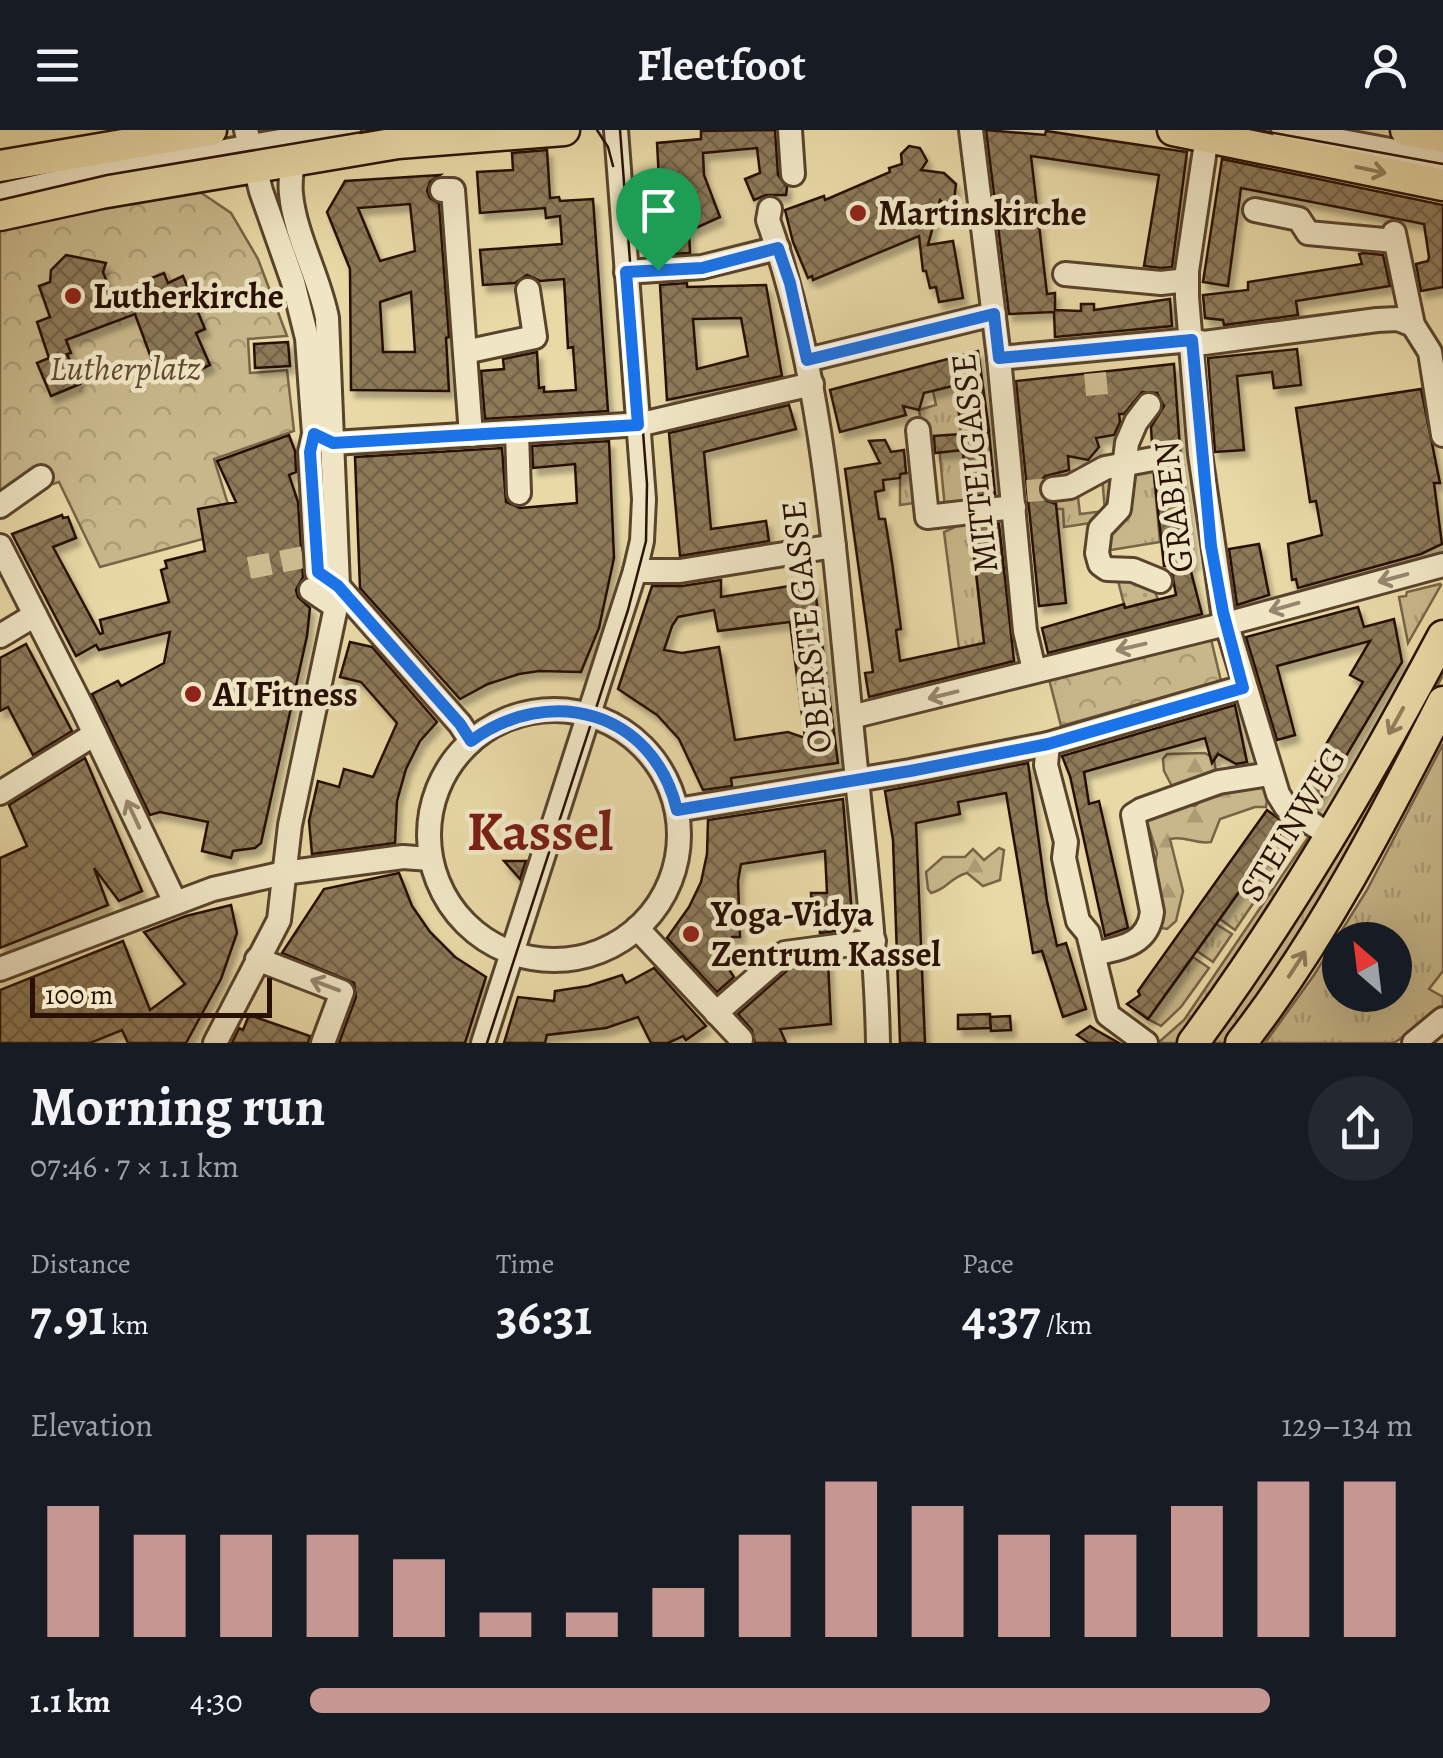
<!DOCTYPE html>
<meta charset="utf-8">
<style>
:root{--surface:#171b24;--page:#242831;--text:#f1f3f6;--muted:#9ea1a6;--accent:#c59692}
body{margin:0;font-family:Alegreya,serif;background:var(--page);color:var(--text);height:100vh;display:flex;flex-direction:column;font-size:38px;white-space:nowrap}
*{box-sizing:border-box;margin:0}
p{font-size:32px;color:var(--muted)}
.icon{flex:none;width:55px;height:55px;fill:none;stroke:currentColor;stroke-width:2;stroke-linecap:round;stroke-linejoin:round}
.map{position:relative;height:913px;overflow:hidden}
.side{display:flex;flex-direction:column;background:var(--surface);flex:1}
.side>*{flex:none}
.needle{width:65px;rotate:332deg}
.fabs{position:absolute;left:1322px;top:792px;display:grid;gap:20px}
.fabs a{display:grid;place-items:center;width:90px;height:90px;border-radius:50%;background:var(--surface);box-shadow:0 10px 40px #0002;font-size:50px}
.scale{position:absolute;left:30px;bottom:25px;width:242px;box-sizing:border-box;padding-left:10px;border:5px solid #281103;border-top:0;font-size:28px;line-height:35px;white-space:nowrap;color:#281103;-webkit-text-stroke:8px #f0e6c5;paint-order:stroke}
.pin{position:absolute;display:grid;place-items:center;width:85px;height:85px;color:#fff;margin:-102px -42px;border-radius:50% 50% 50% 0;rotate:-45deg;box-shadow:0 0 10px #0007}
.pin .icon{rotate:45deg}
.round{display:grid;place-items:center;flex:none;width:105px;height:105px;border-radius:52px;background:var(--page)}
.headline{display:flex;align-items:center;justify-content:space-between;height:170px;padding:0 30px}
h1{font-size:55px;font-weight:600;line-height:75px}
.figures{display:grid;grid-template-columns:repeat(3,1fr);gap:15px;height:170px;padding:10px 30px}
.figures div{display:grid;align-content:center}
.figures b{font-size:50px;font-weight:600}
.figures small{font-size:28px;font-weight:400}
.figures p{font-size:28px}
.chart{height:280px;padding:20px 30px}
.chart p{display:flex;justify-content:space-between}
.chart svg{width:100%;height:180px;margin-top:10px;stroke:var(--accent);stroke-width:6}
ul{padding:0 30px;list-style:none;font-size:32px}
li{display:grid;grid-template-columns:160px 120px 1fr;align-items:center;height:75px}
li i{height:25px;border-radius:12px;background:var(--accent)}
header{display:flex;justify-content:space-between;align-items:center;height:130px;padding:0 30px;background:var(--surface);font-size:45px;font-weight:600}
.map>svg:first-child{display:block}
.grass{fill:url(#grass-tufts);stroke:#786446;stroke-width:2.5;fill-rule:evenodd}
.forest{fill:url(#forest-firs);stroke:#786446;stroke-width:2.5}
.park{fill:url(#park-crowns);stroke:#786446;stroke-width:2.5}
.garden{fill:url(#garden-dots);stroke:#786446;stroke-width:2.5}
.building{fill:url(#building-cross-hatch);stroke:#281103;stroke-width:2.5;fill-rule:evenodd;filter:url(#shadow)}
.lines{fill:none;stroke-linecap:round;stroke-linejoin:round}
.minor-tunnel{stroke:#cbbb8e;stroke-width:22;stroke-dasharray:22 11;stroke-linecap:butt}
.minor-casing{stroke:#58432c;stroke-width:28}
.major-casing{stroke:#281103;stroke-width:35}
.minor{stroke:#f0e6c5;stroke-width:22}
.major{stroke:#e8d9a6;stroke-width:30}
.tram{stroke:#281103;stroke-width:2.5}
.oneway{stroke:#927f5d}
.oneway2{stroke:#96866e}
.route-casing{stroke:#fff;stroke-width:20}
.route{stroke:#1a73e8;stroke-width:12}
.poi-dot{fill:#8f2418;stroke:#f0e6c5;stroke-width:4}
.labels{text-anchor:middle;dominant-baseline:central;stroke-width:9;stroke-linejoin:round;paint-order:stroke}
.poi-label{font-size:35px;font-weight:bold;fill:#281103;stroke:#f0e6c5;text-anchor:start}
.park-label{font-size:35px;font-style:italic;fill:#604b32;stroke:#f0e6c5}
.street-label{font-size:35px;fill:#281103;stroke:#f0e6c5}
.town-label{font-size:55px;font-weight:bold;fill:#7a1f14;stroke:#f0e6c5}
</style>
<header><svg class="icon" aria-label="menu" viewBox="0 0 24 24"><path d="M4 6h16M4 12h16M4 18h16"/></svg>Fleetfoot<svg class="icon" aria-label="person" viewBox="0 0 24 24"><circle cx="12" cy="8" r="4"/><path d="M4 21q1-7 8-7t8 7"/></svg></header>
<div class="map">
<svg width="1443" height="913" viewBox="0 0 1443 913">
<defs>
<pattern id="grass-tufts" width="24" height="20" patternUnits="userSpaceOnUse" patternTransform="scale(2.5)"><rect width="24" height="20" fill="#c7b78a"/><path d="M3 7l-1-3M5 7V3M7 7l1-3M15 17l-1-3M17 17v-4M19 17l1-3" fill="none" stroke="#ab9c75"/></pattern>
<pattern id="forest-firs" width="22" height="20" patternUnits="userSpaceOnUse" patternTransform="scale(2.5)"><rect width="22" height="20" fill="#c7b78a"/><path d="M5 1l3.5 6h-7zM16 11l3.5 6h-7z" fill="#ab9c75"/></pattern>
<pattern id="park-crowns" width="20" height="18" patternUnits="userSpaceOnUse" patternTransform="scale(2.5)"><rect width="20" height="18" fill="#c7b78a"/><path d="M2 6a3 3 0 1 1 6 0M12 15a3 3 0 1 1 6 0" fill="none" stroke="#ab9c75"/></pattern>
<pattern id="garden-dots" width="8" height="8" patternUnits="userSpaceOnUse" patternTransform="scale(2.5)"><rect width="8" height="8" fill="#c7b78a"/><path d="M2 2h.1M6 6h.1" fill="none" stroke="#ab9c75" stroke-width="1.8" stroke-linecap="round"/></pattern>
<pattern id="building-cross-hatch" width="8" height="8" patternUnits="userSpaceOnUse" patternTransform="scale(2.5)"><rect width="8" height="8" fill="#8c7958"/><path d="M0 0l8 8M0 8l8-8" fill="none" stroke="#726247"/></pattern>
<filter id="shadow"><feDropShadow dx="4.5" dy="7" stdDeviation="2.5" flood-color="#0004"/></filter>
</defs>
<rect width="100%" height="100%" fill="#e8d9a6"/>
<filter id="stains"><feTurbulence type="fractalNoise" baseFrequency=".002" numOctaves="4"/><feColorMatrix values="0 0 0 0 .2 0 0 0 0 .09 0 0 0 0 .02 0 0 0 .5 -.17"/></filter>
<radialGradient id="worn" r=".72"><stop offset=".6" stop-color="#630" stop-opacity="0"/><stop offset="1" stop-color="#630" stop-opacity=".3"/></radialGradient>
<g class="grass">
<polygon points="956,255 968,376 945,378 938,306 923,307 919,280 936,275 933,261"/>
<polygon points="1153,336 1160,412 1105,421 1127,344"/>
<polygon points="919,342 921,372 900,375 900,344"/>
<polygon points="1117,344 1104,391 1064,397 1063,379 1056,379 1055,362 1077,359 1080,384 1105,381 1102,346"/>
<polygon points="970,390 982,497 990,516 959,519 944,402"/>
<polygon points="1440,454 1441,455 1408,513 1399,467 1406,466 1407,462"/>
<polygon points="1443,531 1443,545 1339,742 1226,913 1209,913"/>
<path d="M1443,614V841L1429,859L1443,867V879L1394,913H1265L1314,845L1367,760ZM1340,810H1395V865H1340Z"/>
<polygon points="1311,703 1311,714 1182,909 1178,913 1158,913 1184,890"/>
<polygon points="1262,730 1275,740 1256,768 1241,758"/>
<polygon points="1239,762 1254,772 1235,800 1220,789"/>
<polygon points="1216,794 1232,804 1213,832 1197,821"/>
<polygon points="1193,827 1209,838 1181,877 1161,896 1148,889"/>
</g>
<g class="forest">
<polygon points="1205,623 1214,629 1216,643 1174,660 1164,641 1163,629 1167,624"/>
<path d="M1256,651L1268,662L1266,677H1255L1220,689L1211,712C1196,715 1185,705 1170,709L1183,761L1176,791L1167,799L1161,798L1154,739L1157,723L1146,689L1183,675L1195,676L1210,663Z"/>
<path d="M999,718L1004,720L1000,750L983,756L967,743C949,748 948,759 931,763L928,759L926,742L943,727H965L973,719L984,730Z"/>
</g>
<g class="park">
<polygon points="197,60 231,83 258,129 287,206 248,209 250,243 287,240 294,301 214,329 236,400 100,437 59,352 0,370 0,100"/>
<polygon points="1211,509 1221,551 1061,596 1048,545 1078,542"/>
</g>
<polygon class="garden" points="1116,443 1153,458 1158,469 1125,478"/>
<g class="building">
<polygon points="775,0 778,45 787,57 786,65 766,65 754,70 745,49 760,43 757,18 703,23 704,45 720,87 689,101 690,123 653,125 648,50 659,49 657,13 701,9 701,1"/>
<polygon points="986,0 1045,5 1046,1 1187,22 1172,137 1161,138 1144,136 1159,45 1031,26 1047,164 1055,163 1055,180 1081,181 1081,174 1094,174 1094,180 1170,169 1172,196 1055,207 1054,182 1009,184"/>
<polygon points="909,16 920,18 925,27 927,31 921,40 944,43 956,54 954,71 948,77 940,70 928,115 953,111 963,168 939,172 936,157 930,158 926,141 923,141 919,106 813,150 812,146 808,148 793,112 785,80 824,66 825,70 890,42 889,38 902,34 901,24"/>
<polygon points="547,20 550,68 559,67 560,71 593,69 608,281 485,289 481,241 504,239 503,229 537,222 539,258 544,257 544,262 576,260 573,217 568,218 564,149 540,151 527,145 515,153 483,155 480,120 562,114 560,86 546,88 545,78 480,83 477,42 513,40 512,23"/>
<polygon points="1222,29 1443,75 1443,157 1421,161 1416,134 1428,131 1429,127 1424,94 1241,58 1228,156 1203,152"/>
<path d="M440,45L430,52L427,61L430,68L439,74L449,207L446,208L449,261L351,260L350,139L327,82L345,51ZM410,74L415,121L380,131L358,78ZM411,162L415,222H383L380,172Z"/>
<polygon points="1364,123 1383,125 1390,156 1296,171 1298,185 1224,195 1223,190 1205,188 1203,165 1248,160 1248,152 1362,134 1359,124"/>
<polygon points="66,125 106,133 103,142 108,155 99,181 143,164 139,153 164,143 168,153 183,146 205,199 196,203 210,235 182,247 177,237 157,244 135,184 66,210 71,223 67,224 80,254 51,266 37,233 49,228 37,192 50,187 39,156 50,152 51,140"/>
<path d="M687,153V157L766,155L782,246L667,270L660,155ZM741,188L748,226L697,239L693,189Z"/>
<polygon points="288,212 290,236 255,238 254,214"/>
<polygon points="1297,219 1301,255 1274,258 1272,242 1237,246 1244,320 1215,322 1208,228"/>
<polygon points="978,221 989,300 960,292 956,255 924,263 919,280 903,276 906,285 840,302 830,260"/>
<polygon points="1174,234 1181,333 1194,433 1189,434 1202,484 1048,523 1042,498 1124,474 1125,478 1176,465 1172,443 1168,436 1164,436 1154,344 1163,340 1168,327 1164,319 1152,314 1151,297 1164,276 1157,263 1142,262 1124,284 1119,284 1120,292 1114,305 1096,308 1099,317 1088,330 1068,326 1069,340 1045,346 1040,352 1042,369 1056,374 1066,473 1039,476 1016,251"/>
<polygon points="1421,259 1440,353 1434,353 1442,414 1421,424 1298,458 1296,449 1292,450 1288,414 1322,405 1316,371 1310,372 1296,278"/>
<polygon points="789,275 796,299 704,322 711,399 766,391 769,411 680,426 669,303"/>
<polygon points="989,302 995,364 967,367 963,320 935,323 934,306"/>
<polygon points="289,305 295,321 296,342 289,345 298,372 303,447 296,460 298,467 310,478 307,506 261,713 255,718 233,721 231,728 202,721 208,692 160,682 150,685 92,564 118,551 121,556 164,533 170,502 99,520 96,515 76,526 12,404 62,385 63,388 68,387 76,408 53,417 100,504 103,503 100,490 169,472 161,440 167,438 165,431 205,421 198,379 236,372 217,331"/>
<polygon points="885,310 891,322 904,320 906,343 900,344 900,348 883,350 884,360 875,362 879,389 885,389 892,432 901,499 896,500 900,531 984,513 971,397 999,394 1014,531 869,567 865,543 873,542 845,339 880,333 869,311"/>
<polygon points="609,311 614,428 599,498 581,542 539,541 519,544 488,554 460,569 360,458 355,327 502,318 506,372 520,378 577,373 575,334 533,338 532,316"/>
<polygon points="1259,414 1269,465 1237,475 1229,419"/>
<path d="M721,450V467L814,452L838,633L731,648L732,656L703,660L679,609L657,585L618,559L652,456H682ZM714,480L718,501L790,492L805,608L788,602L735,610L719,517L682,523L664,520L672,496L678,487Z"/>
<polygon points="1358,477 1364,497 1394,489 1402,532 1315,678 1296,665 1363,552 1350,545 1370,511 1277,536 1295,605 1277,610 1246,507"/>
<polygon points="350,512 372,517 437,592 420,611 406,639 397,671 395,713 312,724 309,691 318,651 339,657 344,639 373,647 397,593 361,552 340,547"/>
<polygon points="26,514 72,601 33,625 8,577 0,581 0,528"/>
<polygon points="1235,575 1247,632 1236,634 1218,624 1212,633 1205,608 1084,642 1089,674 1099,671 1128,798 1105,806 1070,646 1062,626"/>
<polygon points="85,628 142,761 119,771 94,738 108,775 0,818 0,728 27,716 9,675"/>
<polygon points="1028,633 1047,771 1057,816 1066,813 1086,879 1063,887 1042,821 1033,823 1006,663 958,672 960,684 916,693 925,913 900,913 893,710 885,661"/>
<polygon points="843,669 853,799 820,803 819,785 812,785 811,763 827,763 825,721 741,734 738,751 740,807 732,807 720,826 734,847 717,862 667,808 689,777 701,752 707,724 708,690"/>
<polygon points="1267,680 1287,695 1148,889 1127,874 1140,865 1138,861"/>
<polygon points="504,731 526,731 520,749"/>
<polygon points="399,743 412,776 430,802 455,827 486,847 465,913 339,913 356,867 354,853 282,823 324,759"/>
<polygon points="231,775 237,803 221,849 186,913 128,913 122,900 90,913 0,913 0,860 123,811 150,880 185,854 144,802 186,786"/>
<polygon points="828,832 831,894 780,899 786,913 755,913 752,900 738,884 791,837"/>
<polygon points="654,838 706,896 686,910 683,906 668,913 651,913 638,887 606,898 547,905 545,913 504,913 518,867 554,871 555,861 588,856 622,845 626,853"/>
<polygon points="990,884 991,898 958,899 958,885"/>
<polygon points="249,885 310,906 308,913 232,913 239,898 243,900"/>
<polygon points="1010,886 1011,900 991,901 990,887"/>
<polygon points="1090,896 1096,900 1119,913 1089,913 1077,905"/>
</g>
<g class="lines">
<g class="minor-tunnel">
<polyline points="1095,243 1098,275"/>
<polyline points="1153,329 1181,326"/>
<polyline points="1027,361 1053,359"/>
<polyline points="249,438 309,426"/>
</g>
<g class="minor-casing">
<g id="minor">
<polyline points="246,0 261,61 293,152 307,208 314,304 310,322 317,442 338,456 460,594 471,611"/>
<polyline points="790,0 793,44"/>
<polyline points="971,0 999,228 1025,501 1034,540"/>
<polyline points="1283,0 1443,30"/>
<polyline points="1207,6 1187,141 1187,167 1200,324 1223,482 1278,664 1286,677 1331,706"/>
<polyline points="442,60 453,60 471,305"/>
<polyline points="0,65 84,46 297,8"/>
<path d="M770,79L768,90C824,249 834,421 851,589C861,697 876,804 878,913"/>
<polyline points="1255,80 1299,89 1308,103 1395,111"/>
<polyline points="1394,103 1413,195 1430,222 1443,305"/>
<polyline points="626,142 702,137 778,118"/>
<polyline points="1065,144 1161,153 1187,150"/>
<polyline points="465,222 535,207 528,160"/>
<polyline points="999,228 1192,210 1204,213 1377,190 1398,189 1413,195"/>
<polyline points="807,230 994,184"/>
<polyline points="1149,275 1136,292 1127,313 1119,379 1100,399 1097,423 1100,434 1107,439 1133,440 1160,451"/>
<polyline points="918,300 927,387 1014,377"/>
<polyline points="517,303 519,363"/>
<polyline points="321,309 333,313 642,294 812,254"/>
<polyline points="1053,359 1070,357 1105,338 1153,329"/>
<polyline points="0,376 41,347"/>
<polyline points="0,416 83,579 175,772"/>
<polyline points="635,441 680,441 834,416"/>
<polyline points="311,460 336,477"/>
<polyline points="0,506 35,485"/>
<circle cx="554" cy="705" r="125"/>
<polyline points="851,587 1226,494 1443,435"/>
<polyline points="1048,614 1046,635 1066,712 1064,728 1078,791 1088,803 1108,885 1146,913"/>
<polyline points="0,663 95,604"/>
<polyline points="677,680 910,641 1048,614 1243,557"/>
<polyline points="637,798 741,909 740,913"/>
<path d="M1094,824C1121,818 1148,815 1152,782L1133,685L1141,680L1219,652L1270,644"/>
<polyline points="257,829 342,862 323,913"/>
<polyline points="0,839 213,759 284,743 403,727 430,729"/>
<polyline points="716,883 785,823 874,811"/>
<path d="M215,913L279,790L290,695L336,477L338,456L327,188C319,146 295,106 291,64C289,46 294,26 297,8L349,0"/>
<polyline points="483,913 635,441 642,411 644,369 616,0"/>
<polyline points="1414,913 1443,889"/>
</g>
</g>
<g class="major-casing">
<g id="major">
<polyline points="1173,0 1443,55"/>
<polyline points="1406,0 1443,7"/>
<polyline points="0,36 211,0"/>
<polyline points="0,85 101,63 398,13 564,0"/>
<path d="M1193,913C1288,784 1368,647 1443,506"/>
<path d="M1241,913C1322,809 1383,690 1443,572"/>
</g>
</g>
<use href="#minor" class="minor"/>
<use href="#major" class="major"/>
<g class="tram">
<polyline points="597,0 608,17 613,36"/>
<polyline points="1258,0 1443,34"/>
<polyline points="0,70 107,45 374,0"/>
<polyline points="487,913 628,480 646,411 647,354 620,0"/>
</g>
</g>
<defs><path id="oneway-shaft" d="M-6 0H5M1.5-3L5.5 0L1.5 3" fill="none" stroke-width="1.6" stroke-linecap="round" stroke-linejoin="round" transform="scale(2.5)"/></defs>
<g class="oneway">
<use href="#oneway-shaft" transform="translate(1371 40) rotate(12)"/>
<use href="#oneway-shaft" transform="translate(1396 591) rotate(119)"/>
<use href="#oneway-shaft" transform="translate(1297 834) rotate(-57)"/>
</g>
<g class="oneway2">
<use href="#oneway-shaft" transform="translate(1393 448) rotate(165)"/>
<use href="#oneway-shaft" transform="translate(1284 477) rotate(164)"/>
<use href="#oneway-shaft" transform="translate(1131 517) rotate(167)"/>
<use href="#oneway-shaft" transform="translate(943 565) rotate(166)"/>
<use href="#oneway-shaft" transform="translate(133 684) rotate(-115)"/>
<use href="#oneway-shaft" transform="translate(325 855) rotate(-159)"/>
</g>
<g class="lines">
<g class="route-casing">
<path id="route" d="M778,118L790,153L807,230L994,184L999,228L1192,210L1211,416L1223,482L1243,558L1048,614L910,641L677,680C653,580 549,554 471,611L460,594L338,456L318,442L310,322L314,304L333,313L638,295L626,142L702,138Z"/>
</g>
<use href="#route" class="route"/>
</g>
<g class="poi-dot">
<circle cx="858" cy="83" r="10"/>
<circle cx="73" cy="166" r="10"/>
<circle cx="193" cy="564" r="10"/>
<circle cx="691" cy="804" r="10"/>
</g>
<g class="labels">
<g class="poi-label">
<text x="878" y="83">Martinskirche</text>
<text x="93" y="166">Lutherkirche</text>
<text x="213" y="564">AI Fitness</text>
<text x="711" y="784">Yoga-Vidya<tspan x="711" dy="40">Zentrum Kassel</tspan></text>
</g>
<g class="park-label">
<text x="125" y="238">Lutherplatz</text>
</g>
<g class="street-label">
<text transform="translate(974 333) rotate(-96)">MITTELGASSE</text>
<text transform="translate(1173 377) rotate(-97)">GRABEN</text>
<text transform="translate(806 497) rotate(-96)">OBERSTE GASSE</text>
<text transform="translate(1292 694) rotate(-59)">STEINWEG</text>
</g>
<g class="town-label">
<text x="540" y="701">Kassel</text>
</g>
</g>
<rect width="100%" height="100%" filter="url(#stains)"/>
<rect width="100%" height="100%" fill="url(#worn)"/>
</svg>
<div class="fabs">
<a><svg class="needle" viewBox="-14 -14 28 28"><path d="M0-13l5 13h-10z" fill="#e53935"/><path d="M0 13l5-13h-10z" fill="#9ea1a6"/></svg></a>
</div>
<div class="scale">100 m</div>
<div class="pin" style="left:658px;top:140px;background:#1e9e55"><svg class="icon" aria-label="arrive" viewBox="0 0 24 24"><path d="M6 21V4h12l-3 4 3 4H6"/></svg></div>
</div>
<section class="side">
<div class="headline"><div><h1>Morning run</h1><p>07:46 · 7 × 1.1 km</p></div><a class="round"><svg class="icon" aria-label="share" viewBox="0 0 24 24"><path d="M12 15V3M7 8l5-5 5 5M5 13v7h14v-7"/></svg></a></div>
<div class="figures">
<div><p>Distance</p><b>7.91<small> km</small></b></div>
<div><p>Time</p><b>36:31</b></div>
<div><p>Pace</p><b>4:37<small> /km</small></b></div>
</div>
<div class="chart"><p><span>Elevation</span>129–134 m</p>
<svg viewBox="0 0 160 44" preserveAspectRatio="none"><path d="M5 44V12M15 44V19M25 44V19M35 44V19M45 44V25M55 44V38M65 44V38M75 44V32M85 44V19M95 44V6M105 44V12M115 44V19M125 44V19M135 44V12M145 44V6M155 44V6"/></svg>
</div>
<ul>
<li><b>1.1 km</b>4:30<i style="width:87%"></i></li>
</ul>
</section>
